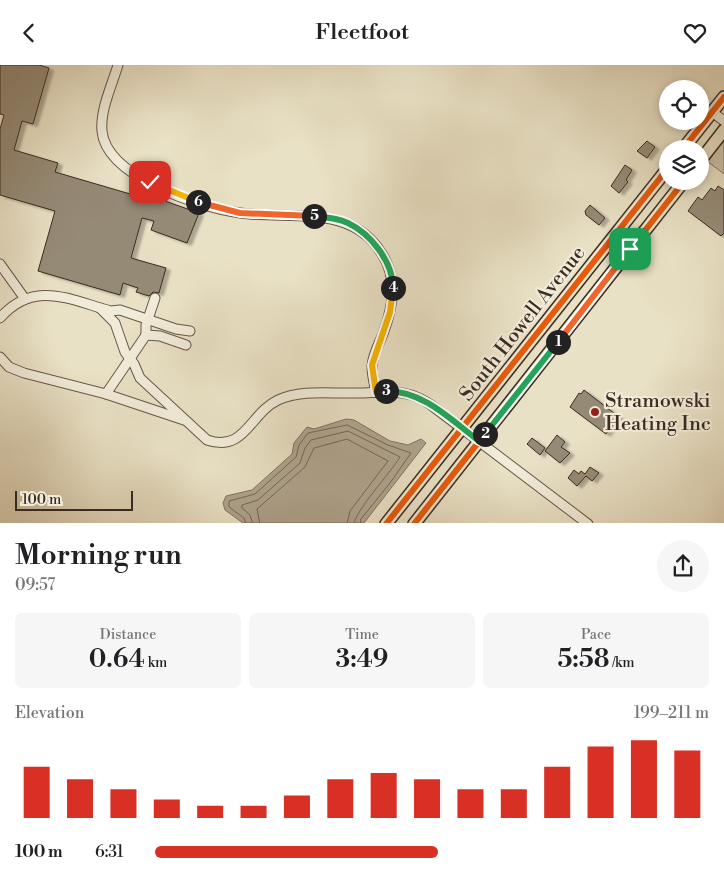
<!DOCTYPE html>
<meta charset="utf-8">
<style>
:root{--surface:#fff;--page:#f6f6f6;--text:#202124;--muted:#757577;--accent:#d93025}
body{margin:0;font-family:"Libre Bodoni",serif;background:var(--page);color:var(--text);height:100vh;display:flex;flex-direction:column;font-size:19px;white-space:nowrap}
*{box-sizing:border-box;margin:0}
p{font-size:16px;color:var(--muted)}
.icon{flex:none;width:28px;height:28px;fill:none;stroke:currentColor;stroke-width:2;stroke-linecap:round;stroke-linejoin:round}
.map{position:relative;height:458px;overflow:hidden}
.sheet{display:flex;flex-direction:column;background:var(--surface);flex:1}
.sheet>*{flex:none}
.buttons{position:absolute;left:659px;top:15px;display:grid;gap:10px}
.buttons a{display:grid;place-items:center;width:50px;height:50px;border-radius:50%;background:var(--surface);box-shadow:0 2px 8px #0003;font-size:25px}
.scale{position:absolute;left:15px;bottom:12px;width:118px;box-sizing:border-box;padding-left:5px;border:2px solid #3b2b20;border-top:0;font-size:14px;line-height:18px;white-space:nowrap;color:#3b2b20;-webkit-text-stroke:4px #f1ecd9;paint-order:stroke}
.pin{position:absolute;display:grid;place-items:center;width:42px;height:42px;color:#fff;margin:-21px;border-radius:10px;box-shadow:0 2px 8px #0006}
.km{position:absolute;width:25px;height:25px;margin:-12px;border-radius:50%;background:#222;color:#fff;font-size:14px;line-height:25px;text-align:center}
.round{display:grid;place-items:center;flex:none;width:52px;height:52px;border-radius:26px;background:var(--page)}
.overview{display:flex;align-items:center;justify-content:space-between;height:85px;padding:0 15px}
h1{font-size:28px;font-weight:600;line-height:38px}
.stats{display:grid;grid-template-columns:repeat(3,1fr);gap:8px;height:85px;padding:5px 15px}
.stats div{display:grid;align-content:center;border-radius:8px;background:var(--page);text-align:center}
.stats b{font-size:25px;font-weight:600}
.stats small{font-size:14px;font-weight:400}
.stats p{font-size:14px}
.chart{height:140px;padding:10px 15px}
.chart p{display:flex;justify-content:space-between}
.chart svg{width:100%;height:90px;margin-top:5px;stroke:var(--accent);stroke-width:6}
ul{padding:0 15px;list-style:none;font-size:16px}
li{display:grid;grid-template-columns:80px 60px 1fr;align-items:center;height:38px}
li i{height:12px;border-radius:6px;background:var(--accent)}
header{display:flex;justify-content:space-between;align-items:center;height:65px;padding:0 15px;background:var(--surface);font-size:22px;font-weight:600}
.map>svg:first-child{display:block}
.green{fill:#cbc2a9;stroke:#837664}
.water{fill:#aea38d;stroke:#807361}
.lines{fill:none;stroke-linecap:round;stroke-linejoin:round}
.shore{stroke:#746756;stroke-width:1}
.building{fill:#958a76;stroke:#3b2b20;filter:url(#shadow)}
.minor-casing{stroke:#665849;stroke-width:11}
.major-casing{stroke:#3b2b20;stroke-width:14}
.minor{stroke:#f1ecd9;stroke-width:9}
.major{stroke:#e9e1c5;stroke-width:11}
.cycleway-casing{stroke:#f1ecd9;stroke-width:9}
.cycleway{stroke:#e8590c;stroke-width:6}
.split-1-casing{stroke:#fff;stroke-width:10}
.split-2-casing{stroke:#fff;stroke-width:10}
.split-3-casing{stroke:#fff;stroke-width:10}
.split-4-casing{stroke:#fff;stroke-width:10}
.split-5-casing{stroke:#fff;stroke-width:10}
.split-6-casing{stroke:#fff;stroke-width:10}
.split-7-casing{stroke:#fff;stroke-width:10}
.split-1{stroke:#f0652b;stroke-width:6}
.split-2{stroke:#22a559;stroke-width:6}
.split-3{stroke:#22a559;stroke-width:6}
.split-4{stroke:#f5b400;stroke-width:6}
.split-5{stroke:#22a559;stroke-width:6}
.split-6{stroke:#f0652b;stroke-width:6}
.split-7{stroke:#f5b400;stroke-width:6}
.poi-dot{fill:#8f2418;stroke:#f1ecd9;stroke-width:2}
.labels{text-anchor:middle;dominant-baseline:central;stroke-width:4.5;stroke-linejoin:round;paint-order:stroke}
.street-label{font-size:20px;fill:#3b2b20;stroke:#f1ecd9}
.poi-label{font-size:20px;fill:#3b2b20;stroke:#f1ecd9;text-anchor:start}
</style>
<header><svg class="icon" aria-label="back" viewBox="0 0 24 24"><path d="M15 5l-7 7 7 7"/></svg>Fleetfoot<svg class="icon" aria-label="heart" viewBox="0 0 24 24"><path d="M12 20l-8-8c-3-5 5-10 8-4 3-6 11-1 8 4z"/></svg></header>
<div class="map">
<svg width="724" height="459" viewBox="0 0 724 459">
<defs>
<filter id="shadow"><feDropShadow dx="4.5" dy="2.5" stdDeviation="1" flood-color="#0004"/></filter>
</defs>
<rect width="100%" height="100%" fill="#e9e1c5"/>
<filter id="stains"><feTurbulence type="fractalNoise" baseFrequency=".004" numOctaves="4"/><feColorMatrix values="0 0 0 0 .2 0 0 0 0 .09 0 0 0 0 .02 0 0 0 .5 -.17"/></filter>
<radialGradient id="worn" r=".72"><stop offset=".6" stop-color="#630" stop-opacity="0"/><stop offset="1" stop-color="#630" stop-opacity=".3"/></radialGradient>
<polygon class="green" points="724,76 724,109 707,96"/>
<polygon class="water" points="346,354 354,355 390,376 408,380 421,374 426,378 364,458 243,458 225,445 223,438 226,431 252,425 292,389 294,378 307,362 314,364"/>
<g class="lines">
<g class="shore">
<polyline points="246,459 244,453 229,442 229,436 255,429 296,392 299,380 308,368 347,360 388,380 411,388 390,418 361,454 360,459"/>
<path d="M253,459L250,450L242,443V440L258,435L300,398L305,383L311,375L348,366L400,392C391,407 355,446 354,459"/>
<polyline points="260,459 257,444 305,402 314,383 347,374 388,396 350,446 347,459"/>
</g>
</g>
<g class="building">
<polygon points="0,0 39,0 49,3 33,59 22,56 14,85 58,98 55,107 161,138 162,135 199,148 187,178 151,165 154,156 142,153 131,193 166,203 159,228 153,227 149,231 136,227 138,223 123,218 120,230 38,206 55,146 0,130 0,64 4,50 0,49"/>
<polygon points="647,76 655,82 647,93 637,86"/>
<polygon points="625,100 632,105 626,115 628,117 619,128 611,121"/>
<polygon points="718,121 724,125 724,168 721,171 688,146 698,132 702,135 711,123 715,126"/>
<polygon points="590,140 605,153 599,160 586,150 585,146"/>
<polygon points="584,325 619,352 606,369 570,342 579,328 581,329"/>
<polygon points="557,370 565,377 561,382 570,388 560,398 545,386"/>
<polygon points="532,373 545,383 540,390 527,379"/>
<polygon points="590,402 599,408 592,416 586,411 577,421 568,413 574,405 579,409 581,406 585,409"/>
</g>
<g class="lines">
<g class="minor-casing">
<g id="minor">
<path d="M118,0C112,20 100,45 102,66C106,112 201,143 240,148C289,155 352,138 382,189C398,214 393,242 383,269C379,279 373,289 372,301C372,310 374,318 376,327"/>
<polyline points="712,47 724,56"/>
<polyline points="0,199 25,234"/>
<path d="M100,243L115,258L125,287L134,299L140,313L207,375C245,388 250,348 278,335C302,324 331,329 357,328C374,328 391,325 407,329C416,331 424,335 431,340L588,459"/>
<path d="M0,253C34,214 70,235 111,246L120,245L176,264L190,266"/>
<polyline points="146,270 146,260 155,233"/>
<polyline points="0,292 9,302 24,308 106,329 184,355"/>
<polyline points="106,329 146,270 160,271 186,280"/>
</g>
</g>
<g class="major-casing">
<g id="major">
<polyline points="683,84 724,32"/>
<polyline points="700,96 724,65"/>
<polyline points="386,459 668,103"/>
<polyline points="414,459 684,116"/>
</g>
</g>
<use href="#minor" class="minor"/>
<use href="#major" class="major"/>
<g class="cycleway-casing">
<g id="cycleway">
<polyline points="683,84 724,32"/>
<polyline points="386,459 668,103"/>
<polyline points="414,459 684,116"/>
</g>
</g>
<use href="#cycleway" class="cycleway"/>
</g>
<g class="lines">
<g class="split-1-casing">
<polyline id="split-1" points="558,277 630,184"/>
</g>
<g class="split-2-casing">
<polyline id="split-2" points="485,369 558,277"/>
</g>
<g class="split-3-casing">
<path id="split-3" d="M386,326C424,326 451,355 479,376L485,369"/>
</g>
<g class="split-4-casing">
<polyline id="split-4" points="386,326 376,327 372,300 390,247 393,223"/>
</g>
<g class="split-5-casing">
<path id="split-5" d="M314,151C325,152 337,153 348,158C371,169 393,197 393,223"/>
</g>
<g class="split-6-casing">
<polyline id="split-6" points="198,137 240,148 314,151"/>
</g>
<g class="split-7-casing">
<polyline id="split-7" points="150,117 198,137"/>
</g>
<use href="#split-1" class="split-1"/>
<use href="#split-2" class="split-2"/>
<use href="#split-3" class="split-3"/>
<use href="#split-4" class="split-4"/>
<use href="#split-5" class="split-5"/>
<use href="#split-6" class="split-6"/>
<use href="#split-7" class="split-7"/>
</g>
<circle class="poi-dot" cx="595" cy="347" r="5"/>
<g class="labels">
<g class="street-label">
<text transform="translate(523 259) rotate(-52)">South Howell Avenue</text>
</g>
<g class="poi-label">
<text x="605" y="336">Stramowski<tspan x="605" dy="23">Heating Inc</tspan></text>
</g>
</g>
<rect width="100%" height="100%" filter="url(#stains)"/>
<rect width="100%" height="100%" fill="url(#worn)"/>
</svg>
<div class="buttons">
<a><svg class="icon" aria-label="locate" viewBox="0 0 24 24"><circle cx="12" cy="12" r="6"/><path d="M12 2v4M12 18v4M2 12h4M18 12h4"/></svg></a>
<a><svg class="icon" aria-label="layers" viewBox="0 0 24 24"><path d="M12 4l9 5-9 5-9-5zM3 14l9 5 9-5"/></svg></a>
</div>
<div class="scale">100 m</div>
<div class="pin" style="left:630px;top:184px;background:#1e9e55"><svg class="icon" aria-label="arrive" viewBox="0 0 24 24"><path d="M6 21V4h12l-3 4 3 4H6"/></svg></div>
<div class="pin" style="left:150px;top:117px;background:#d93025"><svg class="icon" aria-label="check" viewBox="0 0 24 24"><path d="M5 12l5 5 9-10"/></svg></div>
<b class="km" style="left:558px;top:277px">1</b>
<b class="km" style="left:485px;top:369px">2</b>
<b class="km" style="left:386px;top:326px">3</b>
<b class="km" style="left:393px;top:223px">4</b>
<b class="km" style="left:314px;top:151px">5</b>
<b class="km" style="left:198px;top:137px">6</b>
</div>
<section class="sheet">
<div class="overview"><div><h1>Morning run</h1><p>09:57</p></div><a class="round"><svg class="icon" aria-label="share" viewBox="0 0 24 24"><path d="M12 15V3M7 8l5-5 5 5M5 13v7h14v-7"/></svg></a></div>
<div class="stats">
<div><p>Distance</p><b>0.64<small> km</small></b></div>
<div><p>Time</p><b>3:49</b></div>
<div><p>Pace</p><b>5:58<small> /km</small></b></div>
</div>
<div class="chart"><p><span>Elevation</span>199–211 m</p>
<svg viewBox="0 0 160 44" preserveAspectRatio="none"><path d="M5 44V19M15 44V25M25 44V30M35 44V35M45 44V38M55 44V38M65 44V33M75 44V25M85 44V22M95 44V25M105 44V30M115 44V30M125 44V19M135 44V9M145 44V6M155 44V11"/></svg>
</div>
<ul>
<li><b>100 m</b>6:31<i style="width:51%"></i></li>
</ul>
</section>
